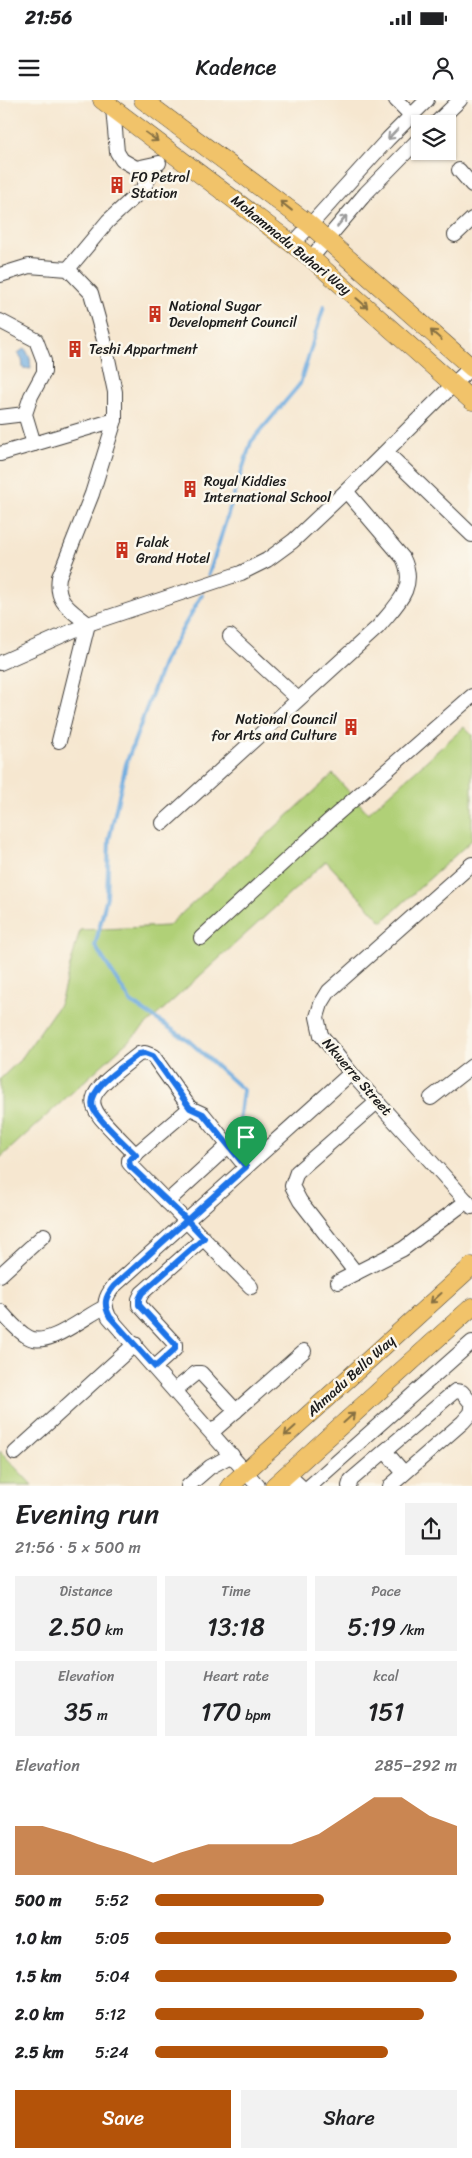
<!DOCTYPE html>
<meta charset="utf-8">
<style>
:root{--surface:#fff;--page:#f2f2f2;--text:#202124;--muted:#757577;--accent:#b45309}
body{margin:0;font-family:Sriracha,sans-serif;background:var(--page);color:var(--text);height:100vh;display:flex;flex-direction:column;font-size:19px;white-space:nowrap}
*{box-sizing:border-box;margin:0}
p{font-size:16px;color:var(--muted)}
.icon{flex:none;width:28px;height:28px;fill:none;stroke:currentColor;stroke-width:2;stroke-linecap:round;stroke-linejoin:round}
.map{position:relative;height:1386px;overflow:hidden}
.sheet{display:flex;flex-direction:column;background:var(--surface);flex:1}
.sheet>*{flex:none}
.controls{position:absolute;left:411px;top:15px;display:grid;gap:10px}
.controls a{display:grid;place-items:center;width:45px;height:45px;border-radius:0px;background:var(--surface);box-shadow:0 1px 4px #0004;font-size:25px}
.pin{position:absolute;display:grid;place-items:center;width:42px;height:42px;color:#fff;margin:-51px -21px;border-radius:50% 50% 50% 0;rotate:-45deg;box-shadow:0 0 5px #0007}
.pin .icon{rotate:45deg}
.round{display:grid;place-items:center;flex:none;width:52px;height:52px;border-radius:0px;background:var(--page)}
.overview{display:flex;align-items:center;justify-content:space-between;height:85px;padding:0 15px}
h1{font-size:28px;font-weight:600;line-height:38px}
.stats{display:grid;grid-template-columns:repeat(3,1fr);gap:8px;height:85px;padding:5px 15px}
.stats div{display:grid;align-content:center;border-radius:0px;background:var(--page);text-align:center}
.stats b{font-size:25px;font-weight:600}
.stats small{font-size:14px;font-weight:400}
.stats p{font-size:14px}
.chart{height:140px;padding:10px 15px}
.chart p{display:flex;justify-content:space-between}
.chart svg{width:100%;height:90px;margin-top:5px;fill:var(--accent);opacity:.7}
.primary-button{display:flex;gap:10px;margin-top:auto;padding:10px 15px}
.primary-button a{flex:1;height:58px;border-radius:0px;background:var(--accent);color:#fff;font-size:20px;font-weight:600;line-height:58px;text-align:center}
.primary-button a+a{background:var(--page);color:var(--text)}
ul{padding:0 15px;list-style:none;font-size:16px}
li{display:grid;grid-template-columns:80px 60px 1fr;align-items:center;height:38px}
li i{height:12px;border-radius:6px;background:var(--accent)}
.status{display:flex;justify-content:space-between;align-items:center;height:35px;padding:0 25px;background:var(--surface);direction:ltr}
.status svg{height:14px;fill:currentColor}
header{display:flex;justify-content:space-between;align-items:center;height:65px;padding:0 15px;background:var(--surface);font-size:22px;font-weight:600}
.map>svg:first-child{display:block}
.green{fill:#b0d077;stroke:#66764a}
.water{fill:#6eabdf;stroke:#45647e}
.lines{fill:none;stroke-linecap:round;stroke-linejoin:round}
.stream{stroke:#6eabdf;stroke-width:4}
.minor-casing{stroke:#3d3a37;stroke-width:16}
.major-casing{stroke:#3d3a37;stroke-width:19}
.minor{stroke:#fff;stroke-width:14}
.major{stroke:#f1c36a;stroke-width:18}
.oneway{stroke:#999}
.oneway2{stroke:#867043}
.route-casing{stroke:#fff;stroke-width:10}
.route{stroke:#1a73e8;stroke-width:6}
.labels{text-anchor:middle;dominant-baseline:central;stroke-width:5;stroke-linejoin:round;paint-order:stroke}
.poi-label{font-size:14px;fill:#1c1c1c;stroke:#fbf7ec;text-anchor:start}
.street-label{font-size:14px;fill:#1c1c1c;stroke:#fbf7ec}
</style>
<div class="status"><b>21:56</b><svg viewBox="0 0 49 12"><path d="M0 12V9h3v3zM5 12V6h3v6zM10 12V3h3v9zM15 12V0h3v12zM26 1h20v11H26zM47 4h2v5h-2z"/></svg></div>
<header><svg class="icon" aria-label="menu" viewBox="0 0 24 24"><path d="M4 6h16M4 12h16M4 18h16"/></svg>Kadence<svg class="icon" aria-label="person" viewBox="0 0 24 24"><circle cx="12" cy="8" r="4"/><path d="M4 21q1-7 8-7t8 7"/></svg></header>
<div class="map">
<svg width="472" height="1386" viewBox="0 0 472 1386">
<rect width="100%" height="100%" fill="#fbf7ec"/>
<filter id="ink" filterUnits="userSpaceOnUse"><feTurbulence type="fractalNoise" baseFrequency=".02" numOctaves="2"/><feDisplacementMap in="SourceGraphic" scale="10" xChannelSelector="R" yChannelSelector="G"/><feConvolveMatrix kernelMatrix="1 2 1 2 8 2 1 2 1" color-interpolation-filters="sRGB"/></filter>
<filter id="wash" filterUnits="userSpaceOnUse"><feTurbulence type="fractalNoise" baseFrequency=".0096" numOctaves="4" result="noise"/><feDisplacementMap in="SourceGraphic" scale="20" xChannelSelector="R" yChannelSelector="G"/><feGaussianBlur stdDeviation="1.12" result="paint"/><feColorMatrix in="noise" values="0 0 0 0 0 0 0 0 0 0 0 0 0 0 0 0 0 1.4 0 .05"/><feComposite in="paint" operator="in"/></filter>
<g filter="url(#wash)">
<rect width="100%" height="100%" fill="#f6e7d0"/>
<g class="green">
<polygon points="464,627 472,635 472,740 382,822 326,761 0,1058 0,979 21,959 60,903 80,830 168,826 333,674 368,713"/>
<polygon points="0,1351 32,1385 0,1385"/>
</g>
<polygon class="water" points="25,248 30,258 31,269 23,268 22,259 18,253"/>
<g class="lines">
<g class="stream">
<polyline points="209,474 251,342 300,284 324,206"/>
<polyline points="202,495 164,561 126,664 109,740 107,796 95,846 131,902 189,941 243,990 237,1038"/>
</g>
</g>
</g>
<g filter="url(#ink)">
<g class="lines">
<g class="minor-casing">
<g id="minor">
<polyline points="396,0 411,15"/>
<polyline points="113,8 117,52 122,60 136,68 159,63"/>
<polyline points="435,24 460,0"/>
<polyline points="459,70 472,85"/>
<polyline points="455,135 472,119"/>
<polyline points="293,144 388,39 427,0"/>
<polyline points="311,158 366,93 420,38"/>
<polyline points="68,169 108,121 143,89 156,64"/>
<path d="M0,175L29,166L68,169L91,193L104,240L115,292V320L92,394L59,477C55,503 70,509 88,524L59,641"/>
<polyline points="0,221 36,240 44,261 44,272 31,296 25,314 34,344"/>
<polyline points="0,317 25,314"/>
<polyline points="386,352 472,435"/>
<polyline points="0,354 115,320"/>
<polyline points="230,536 298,599"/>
<polyline points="0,563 88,524 241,473 267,460 293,441 346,391 471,267"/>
<path d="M163,723L378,527C396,505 418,488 403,458L346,391"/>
<polyline points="472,764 329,891 321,904 317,917 321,935 351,973 472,1107"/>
<polyline points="201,838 330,720 472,596"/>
<polyline points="431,998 472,966"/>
<path d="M136,1055C82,999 75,1004 139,954L145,953L153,956L190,1008"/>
<polyline points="246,1067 203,1014 190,1008 129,1060 129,1063 251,1187"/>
<polyline points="167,1102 228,1046"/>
<polyline points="356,1173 300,1101 292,1086 297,1072 378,1001"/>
<polyline points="0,1175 44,1135"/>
<polyline points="338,1182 403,1149 467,1101"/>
<path d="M0,1211C9,1220 17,1231 28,1237C48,1249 86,1215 105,1207"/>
<polyline points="155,1267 175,1249 175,1244 139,1205 139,1199 142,1193 204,1138"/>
<polyline points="175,1290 196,1273 201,1273 236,1311"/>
<polyline points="212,1332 304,1251"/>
<polyline points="385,1351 404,1373"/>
<polyline points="15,1353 135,1244"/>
<polyline points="287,1374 300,1386"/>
<polyline points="188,1386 210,1367 232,1355"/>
<path d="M258,1386L109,1217C103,1204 105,1197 114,1186L351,973"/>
<polyline points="310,1386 472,1242"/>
<polyline points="349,1386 351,1380 455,1291 462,1292 472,1304"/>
<polyline points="390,1386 463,1322 471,1313 472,1308"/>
</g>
</g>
<g class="major-casing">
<g id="major">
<polyline points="102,0 311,158 472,301"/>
<polyline points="143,0 309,124 472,268"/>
<polyline points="230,1386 472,1166"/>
<polyline points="274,1386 472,1207"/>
</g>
</g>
<use href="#minor" class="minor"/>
<use href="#major" class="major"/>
</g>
<defs><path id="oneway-shaft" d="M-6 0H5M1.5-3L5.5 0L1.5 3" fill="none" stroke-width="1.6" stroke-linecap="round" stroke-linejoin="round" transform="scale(1.25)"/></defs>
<g class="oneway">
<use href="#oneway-shaft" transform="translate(393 34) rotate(134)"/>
<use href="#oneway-shaft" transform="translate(342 121) rotate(-50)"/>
</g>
<g class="oneway2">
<use href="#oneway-shaft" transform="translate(152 37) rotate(36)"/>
<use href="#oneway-shaft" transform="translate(286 106) rotate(-142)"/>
<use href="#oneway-shaft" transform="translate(362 203) rotate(41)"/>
<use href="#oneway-shaft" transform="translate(436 235) rotate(-138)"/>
<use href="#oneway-shaft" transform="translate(436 1198) rotate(138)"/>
<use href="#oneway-shaft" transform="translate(349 1318) rotate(-42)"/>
<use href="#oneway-shaft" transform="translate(290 1331) rotate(138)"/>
</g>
</g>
<g class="lines" filter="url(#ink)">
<g class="route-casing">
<path id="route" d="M246,1067L203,1014L190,1008L153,956L145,953L139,954C126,965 86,988 93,1008C97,1019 127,1046 136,1055L129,1060L130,1066L187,1120L114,1186C105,1197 103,1204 110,1217L155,1267L175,1249V1244L139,1205V1199L142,1193L204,1138L187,1120L246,1067"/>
</g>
<use href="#route" class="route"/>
</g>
<defs>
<g id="building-bare" transform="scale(1.35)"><path d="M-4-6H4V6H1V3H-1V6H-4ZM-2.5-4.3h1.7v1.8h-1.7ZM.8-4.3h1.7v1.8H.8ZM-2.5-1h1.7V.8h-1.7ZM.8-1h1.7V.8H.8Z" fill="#c8321e" stroke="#fbf7ec" stroke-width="2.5" paint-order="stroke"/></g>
</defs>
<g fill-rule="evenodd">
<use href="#building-bare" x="117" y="85"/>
<use href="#building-bare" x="155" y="214"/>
<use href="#building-bare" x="75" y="249"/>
<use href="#building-bare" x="190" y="389"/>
<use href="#building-bare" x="122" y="450"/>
<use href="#building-bare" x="351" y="627"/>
</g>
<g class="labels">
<g class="poi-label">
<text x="131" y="77">FO Petrol<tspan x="131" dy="16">Station</tspan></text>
<text x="169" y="206">National Sugar<tspan x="169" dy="16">Development Council</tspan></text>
<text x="89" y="249">Teshi Appartment</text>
<text x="204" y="381">Royal Kiddies<tspan x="204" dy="16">International School</tspan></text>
<text x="136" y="442">Falak<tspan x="136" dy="16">Grand Hotel</tspan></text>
<text x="337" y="619" text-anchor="end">National Council<tspan x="337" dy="16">for Arts and Culture</tspan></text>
</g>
<g class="street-label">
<text transform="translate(291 145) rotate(39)">Mohammadu Buhari Way</text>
<text transform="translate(357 977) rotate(49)">Nkwerre Street</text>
<text transform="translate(351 1276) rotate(-42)">Ahmadu Bello Way</text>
</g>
</g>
</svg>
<div class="controls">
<a><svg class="icon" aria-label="layers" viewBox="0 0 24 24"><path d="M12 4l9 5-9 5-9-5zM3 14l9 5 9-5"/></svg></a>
</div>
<div class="pin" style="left:246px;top:1067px;background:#1e9e55"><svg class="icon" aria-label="arrive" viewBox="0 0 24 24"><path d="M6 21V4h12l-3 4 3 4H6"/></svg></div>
</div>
<section class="sheet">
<div class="overview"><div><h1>Evening run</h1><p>21:56 · 5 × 500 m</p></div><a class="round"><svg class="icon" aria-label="share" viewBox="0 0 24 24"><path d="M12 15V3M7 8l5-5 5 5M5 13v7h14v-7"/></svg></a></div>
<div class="stats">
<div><p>Distance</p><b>2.50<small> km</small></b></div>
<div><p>Time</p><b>13:18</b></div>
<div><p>Pace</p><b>5:19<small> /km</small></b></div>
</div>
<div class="stats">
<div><p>Elevation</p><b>35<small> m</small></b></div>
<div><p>Heart rate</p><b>170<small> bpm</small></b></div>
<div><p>kcal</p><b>151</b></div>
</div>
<div class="chart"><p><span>Elevation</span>285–292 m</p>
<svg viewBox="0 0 160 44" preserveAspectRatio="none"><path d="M0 44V20L10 20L20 24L30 29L40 33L50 38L60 33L70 29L80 29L90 29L100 29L110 24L120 15L130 6L140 6L150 15L160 20V44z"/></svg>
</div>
<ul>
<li><b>500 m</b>5:52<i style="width:56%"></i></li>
<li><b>1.0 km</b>5:05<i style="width:98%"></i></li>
<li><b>1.5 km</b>5:04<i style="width:100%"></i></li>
<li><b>2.0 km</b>5:12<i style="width:89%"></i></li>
<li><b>2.5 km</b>5:24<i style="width:77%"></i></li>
</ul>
<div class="primary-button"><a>Save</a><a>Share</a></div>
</section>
